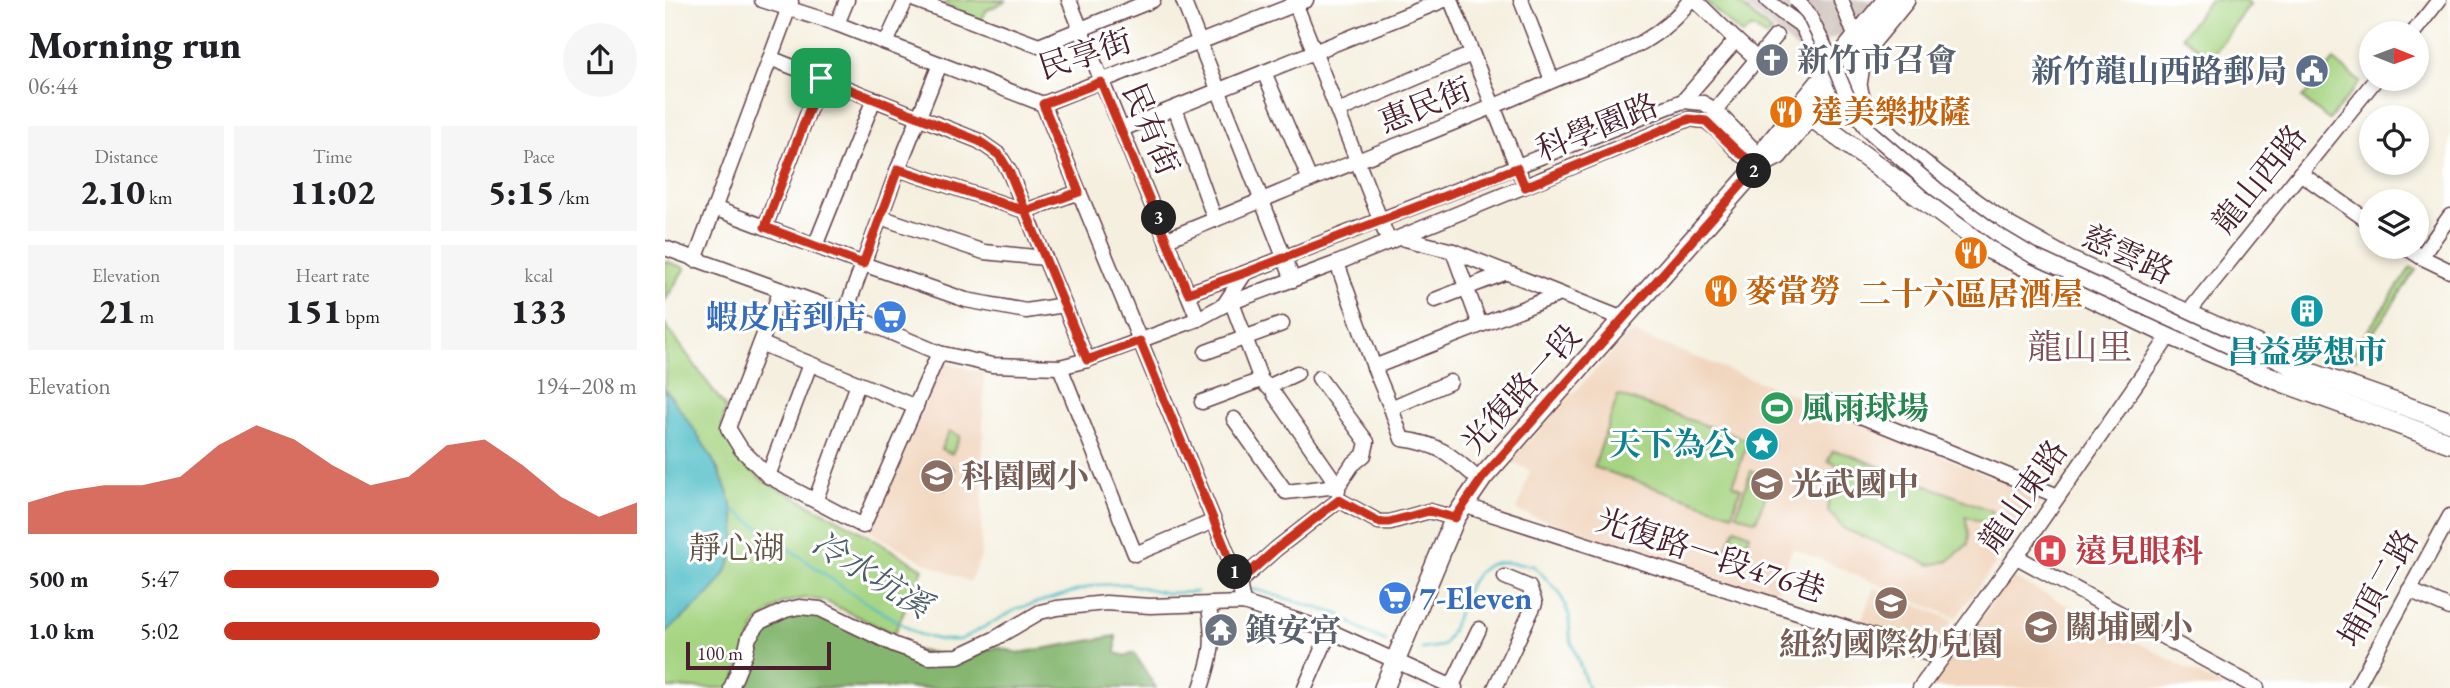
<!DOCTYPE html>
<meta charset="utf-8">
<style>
:root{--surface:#fff;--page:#f6f6f6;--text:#202124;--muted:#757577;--accent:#c8321e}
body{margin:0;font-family:"EB Garamond","Noto Serif TC",serif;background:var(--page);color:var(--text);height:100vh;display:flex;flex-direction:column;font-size:26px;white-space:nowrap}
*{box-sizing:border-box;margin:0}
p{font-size:23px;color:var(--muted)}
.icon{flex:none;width:38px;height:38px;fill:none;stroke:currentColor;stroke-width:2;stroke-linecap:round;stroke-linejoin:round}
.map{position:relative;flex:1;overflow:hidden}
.panel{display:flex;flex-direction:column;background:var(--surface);width:665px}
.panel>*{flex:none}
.needle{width:46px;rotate:91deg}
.tools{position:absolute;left:1694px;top:21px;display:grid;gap:14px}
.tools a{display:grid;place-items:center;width:70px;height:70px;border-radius:50%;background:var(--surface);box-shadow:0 4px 10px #0003;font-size:35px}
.scale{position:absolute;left:21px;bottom:18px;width:145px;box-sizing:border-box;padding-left:7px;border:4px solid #4a1f2b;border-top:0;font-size:19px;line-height:24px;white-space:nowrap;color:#4a1f2b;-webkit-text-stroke:5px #fff;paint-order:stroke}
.pin{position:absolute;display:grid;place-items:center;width:60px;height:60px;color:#fff;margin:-30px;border-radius:14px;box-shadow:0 4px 10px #0006}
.km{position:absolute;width:35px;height:35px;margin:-18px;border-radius:50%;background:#222;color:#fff;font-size:19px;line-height:35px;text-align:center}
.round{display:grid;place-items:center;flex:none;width:74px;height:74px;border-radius:37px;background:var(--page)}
.summary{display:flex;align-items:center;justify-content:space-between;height:119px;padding:0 28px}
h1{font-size:38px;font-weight:800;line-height:52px}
.stats{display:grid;grid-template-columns:repeat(3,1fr);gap:10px;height:119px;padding:7px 28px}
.stats div{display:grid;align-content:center;border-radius:0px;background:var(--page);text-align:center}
.stats b{font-size:35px;font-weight:800}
.stats small{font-size:19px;font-weight:400}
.stats p{font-size:19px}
.chart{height:196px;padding:14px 28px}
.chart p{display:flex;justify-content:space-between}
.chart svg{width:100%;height:126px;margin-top:7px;fill:var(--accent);opacity:.7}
ul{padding:0 28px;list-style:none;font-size:23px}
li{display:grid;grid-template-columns:112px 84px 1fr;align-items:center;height:52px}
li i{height:18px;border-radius:9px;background:var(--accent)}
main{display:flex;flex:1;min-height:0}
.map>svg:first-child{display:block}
.built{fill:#f1d5bd}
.industrial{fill:#cec1ba}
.green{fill:#a6d482;stroke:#787a56;stroke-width:2}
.forest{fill:#84b670;stroke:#676a4e;stroke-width:2}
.water{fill:#4fbdc7;stroke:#4c6e79;stroke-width:2}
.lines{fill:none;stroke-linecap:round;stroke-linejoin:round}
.stream{stroke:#4fbdc7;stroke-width:2.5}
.minor-casing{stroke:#643e46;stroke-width:17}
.major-casing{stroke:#643e46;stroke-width:22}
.minor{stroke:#fff;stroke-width:14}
.major{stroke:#fff;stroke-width:19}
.minor-bridge-casing{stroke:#643e46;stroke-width:17;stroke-linecap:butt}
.minor-bridge{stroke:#fff;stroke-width:14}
.route-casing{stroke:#fff;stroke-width:14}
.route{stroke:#c8321e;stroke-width:9}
.labels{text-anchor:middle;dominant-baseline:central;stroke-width:6;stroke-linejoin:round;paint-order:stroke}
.street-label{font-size:32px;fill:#4a1f2b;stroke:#fff}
.worship-label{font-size:32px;font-weight:bold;fill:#5b616d;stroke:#fff;text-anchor:start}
.service-label{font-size:32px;font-weight:bold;fill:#4e5e75;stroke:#fff;text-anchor:end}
.food-label{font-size:32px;font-weight:bold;fill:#c56008;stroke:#fff;text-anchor:start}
.shop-label{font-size:32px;font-weight:bold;fill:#366cbe;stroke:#fff;text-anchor:end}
.culture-label{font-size:32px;font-weight:bold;fill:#0d838f;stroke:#fff}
.leisure-label{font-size:32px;font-weight:bold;fill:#27864d;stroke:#fff;text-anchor:start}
.education-label{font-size:32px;font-weight:bold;fill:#785e54;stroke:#fff;text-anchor:start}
.park-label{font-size:32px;fill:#665545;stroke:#fff}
.health-label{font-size:32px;font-weight:bold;fill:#be3a42;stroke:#fff;text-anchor:start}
.water-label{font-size:33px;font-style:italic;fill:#4c5e69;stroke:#fff}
.quarter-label{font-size:35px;fill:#7f4f53;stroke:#fff}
</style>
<main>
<section class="panel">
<div class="summary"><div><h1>Morning run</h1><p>06:44</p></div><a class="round"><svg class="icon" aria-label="share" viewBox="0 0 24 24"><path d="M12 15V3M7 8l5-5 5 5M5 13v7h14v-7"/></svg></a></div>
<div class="stats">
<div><p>Distance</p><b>2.10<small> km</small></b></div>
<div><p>Time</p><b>11:02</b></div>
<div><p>Pace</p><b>5:15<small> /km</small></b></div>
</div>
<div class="stats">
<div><p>Elevation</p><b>21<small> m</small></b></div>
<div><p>Heart rate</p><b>151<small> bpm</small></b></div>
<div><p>kcal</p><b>133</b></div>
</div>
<div class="chart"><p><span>Elevation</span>194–208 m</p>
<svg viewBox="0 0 160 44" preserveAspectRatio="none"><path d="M0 44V33L10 29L20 27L30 27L40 24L50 13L60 6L70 11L80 20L90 27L100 24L110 13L120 11L130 20L140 31L150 38L160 33V44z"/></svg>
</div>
<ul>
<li><b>500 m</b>5:47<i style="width:52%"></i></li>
<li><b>1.0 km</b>5:02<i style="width:91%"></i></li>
</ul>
</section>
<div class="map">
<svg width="1785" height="688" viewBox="0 0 1785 688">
<rect width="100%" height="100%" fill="#fff"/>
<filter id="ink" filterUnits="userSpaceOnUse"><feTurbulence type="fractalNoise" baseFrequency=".0143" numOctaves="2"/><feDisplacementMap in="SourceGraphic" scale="14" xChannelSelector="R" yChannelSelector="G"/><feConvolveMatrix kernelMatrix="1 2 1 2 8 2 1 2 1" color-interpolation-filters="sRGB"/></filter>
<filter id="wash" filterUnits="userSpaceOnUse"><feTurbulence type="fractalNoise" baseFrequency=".00686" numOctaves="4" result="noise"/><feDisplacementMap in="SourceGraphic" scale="28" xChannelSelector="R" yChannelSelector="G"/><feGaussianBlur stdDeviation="1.57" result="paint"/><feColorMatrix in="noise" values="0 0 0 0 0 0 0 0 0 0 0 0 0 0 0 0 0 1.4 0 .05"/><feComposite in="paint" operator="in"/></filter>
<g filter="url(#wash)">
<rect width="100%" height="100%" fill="#f4efde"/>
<g class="built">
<polygon points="966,332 1161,408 1377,498 1291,618 1128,548 1108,597 852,511 865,470 844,462"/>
<polygon points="278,362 319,373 316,556 305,582 261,563 204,531"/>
<polygon points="1346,577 1415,612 1559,688 1263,688"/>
<polygon points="1209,587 1288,620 1269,653 1195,625"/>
</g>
<polygon class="industrial" points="1074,0 1209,0 1177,35 1134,51"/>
<g class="green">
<polygon points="285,0 342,0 322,10 315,21 279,4"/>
<polygon points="1039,0 1070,0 1107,32 1101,37 1087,27 1077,35"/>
<polygon points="1545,0 1578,0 1585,5 1545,58 1517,36"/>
<polygon points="1669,60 1695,82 1664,120 1637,98"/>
<polygon points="0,261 20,268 0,301"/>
<polygon points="1746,267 1751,270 1690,359 1685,357"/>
<polygon points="0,324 61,408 57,426 95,479 190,528 258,569 229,634 160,601 140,598 117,603 91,624 67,688 0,688"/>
<polygon points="953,395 1083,440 1068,485 1076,488 1067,514 929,467"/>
<polygon points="284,431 295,436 287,454 276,449"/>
<circle cx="1100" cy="445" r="8"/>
<path d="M1168,451L1183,454L1327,511L1322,524L1300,516L1304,534L1303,544L1283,561L1266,565L1179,529L1163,511C1162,492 1168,482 1182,469L1163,461Z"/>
<polygon points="274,461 289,469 280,489 264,482"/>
<polygon points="1086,471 1107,479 1091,521 1071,514"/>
<polygon points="1070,528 1085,534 1077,555 1061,549"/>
</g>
<polygon class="forest" points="153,612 229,648 303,657 311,657 312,654 331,647 354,653 451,636 451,653 461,656 469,653 491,688 77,688 91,667 92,642 101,625 122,613"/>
<path class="water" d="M0,389C36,438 100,520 55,581C40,601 18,617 0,633Z"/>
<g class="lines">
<g class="stream">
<polyline points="68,509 186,593 253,634 275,640 295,640 354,608 431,585 461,584 502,593 532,592"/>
<polyline points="580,590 592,590 673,614 702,633 721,641"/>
<path d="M757,649L777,646C797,623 795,573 829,563C840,561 858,565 869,566L895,593L904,615L905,637L923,688"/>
</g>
</g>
</g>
<g filter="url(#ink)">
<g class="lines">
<g class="minor-casing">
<g id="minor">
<polyline points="97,0 172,24 378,104 641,0"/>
<polyline points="250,0 374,46 488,0"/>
<polyline points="404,0 533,319"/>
<polyline points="518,0 628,280"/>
<polyline points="629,0 724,242"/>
<polyline points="786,0 855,174"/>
<polyline points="856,0 887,80"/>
<polyline points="1030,0 1071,40"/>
<polyline points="1102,0 1120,15"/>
<polyline points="1176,0 1193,43"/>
<polyline points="1113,9 1157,40"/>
<polyline points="172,24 182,0"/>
<polyline points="1140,33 1165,70"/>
<polyline points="1748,33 1774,0"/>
<polyline points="221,43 241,0"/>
<polyline points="105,58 314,141 334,155 344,171 422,360"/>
<polyline points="1092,59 1111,36"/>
<polyline points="599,72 645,180"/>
<polyline points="1018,101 1071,40 1092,59 1050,110"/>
<polyline points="378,104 574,582 578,603"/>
<polyline points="510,108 550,220"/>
<polyline points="673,111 807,54"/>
<polyline points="457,129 779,0"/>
<polyline points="233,169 360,211"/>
<polyline points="1635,173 1706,223"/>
<polyline points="49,208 198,264 301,300 361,311 399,305"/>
<polyline points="360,211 414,192"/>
<polyline points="215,217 319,252 380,258"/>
<polyline points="100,227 156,78"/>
<polyline points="736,238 788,251 958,319"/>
<path d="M502,239C550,220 597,200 645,180C723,148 803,119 880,84C933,60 989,50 1025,0"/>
<polyline points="150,246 209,99"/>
<polyline points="1740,247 1756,257 1785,271"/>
<polyline points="0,248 180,313 274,353 327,365 395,367 422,360 533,319 559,305 672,263 1024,119 1041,121 1057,134 1074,153 1094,165"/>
<polyline points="788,251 815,325"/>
<polyline points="1756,257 1785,216"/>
<polyline points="30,260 126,2"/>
<polyline points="672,263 709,367"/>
<polyline points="116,290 63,428 76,449 103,476 198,526 274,353"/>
<polyline points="523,293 580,273"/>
<polyline points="770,300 842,272"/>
<polyline points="567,303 596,380 603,387 632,373"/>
<polyline points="559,305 580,273 1018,101 1038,103 1050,110 1087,148 1094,165"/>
<polyline points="180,313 233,169 275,64"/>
<polyline points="1522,314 1711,79"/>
<polyline points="97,344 251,407"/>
<polyline points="541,352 617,324"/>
<polyline points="395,367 470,554 549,521"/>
<polyline points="785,382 726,408 709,367 895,294"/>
<polyline points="609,394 673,486 673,491"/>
<polyline points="537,402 596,380"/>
<polyline points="1161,402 1393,496"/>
<path d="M726,408L737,439C776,444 787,456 815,481"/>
<polyline points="569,419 621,492 673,486 687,465 699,455 702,442 654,378"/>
<polyline points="103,476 145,364"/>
<polyline points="151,499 193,384"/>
<polyline points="674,500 714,522 725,522 764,511 790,518"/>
<polyline points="798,505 1276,658"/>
<polyline points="1350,556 1592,688"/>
<polyline points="574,582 611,549 674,500"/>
<polyline points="1744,590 1785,608"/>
<polyline points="66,688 80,654 84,637 95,622 121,610 134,607 155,609 230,645 264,657 293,656 329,639 375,612 392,608 441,603 485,606 578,603 665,631 790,688"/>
<path d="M536,688C548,652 549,643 544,606"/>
<polyline points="640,688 665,631"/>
<polyline points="786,688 814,629"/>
<polyline points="830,688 870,603 864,587 840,577"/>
<polyline points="1255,688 1358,547 1505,335"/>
<polyline points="1691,688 1785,516"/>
</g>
</g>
<g class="major-casing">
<g id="major">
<polyline points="1197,53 1192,85 1197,106 1212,124 1226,138 1274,177 1344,227 1407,262 1590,344 1629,367 1785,422"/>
<polyline points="1145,116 1326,250 1505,335 1620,383 1785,443"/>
<polyline points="1094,165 1113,155 1240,0"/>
<polyline points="719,688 790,518 818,477 1094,165 1103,146 1222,0"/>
</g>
</g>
<use href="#minor" class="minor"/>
<use href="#major" class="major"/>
<g class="minor-bridge-casing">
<polyline id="minor-bridge" points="1131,0 1143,13 1170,68 1186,106 1203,130 1271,189 1333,235 1368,256 1592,359"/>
</g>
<use href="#minor-bridge" class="minor-bridge"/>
</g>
</g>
<g class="lines" filter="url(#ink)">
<g class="route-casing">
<polyline id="route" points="156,78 314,141 334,155 344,171 422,360 475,341 574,582 611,549 674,500 714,522 724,522 764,511 790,518 818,477 1094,165 1074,153 1041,121 1024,119 860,187 852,168 580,273 523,293 436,82 378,104 414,192 360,211 233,169 198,264 100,227 156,78"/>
</g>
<use href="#route" class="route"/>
</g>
<defs>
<g id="church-disc" transform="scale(1.75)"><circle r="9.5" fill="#6b7280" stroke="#fff"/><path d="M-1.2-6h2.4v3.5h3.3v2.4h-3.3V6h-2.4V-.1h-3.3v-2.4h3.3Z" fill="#fff"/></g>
<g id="civic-disc" transform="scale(1.75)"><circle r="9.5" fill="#5c6f8a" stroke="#fff"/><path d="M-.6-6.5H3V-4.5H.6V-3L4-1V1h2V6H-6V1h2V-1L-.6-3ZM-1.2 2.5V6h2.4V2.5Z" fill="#fff"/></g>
<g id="restaurant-disc" transform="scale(1.75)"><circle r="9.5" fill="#e8710a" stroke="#fff"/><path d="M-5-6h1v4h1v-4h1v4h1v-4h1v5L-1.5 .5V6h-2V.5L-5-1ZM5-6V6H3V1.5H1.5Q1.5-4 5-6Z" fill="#fff"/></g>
<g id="building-disc" transform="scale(1.75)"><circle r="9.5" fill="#0f9aa8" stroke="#fff"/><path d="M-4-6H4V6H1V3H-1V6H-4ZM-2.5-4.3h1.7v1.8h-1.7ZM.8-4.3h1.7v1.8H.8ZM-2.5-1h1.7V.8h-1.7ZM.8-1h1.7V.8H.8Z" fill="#fff"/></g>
<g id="supermarket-disc" transform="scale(1.75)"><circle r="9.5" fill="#3f7fe0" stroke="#fff"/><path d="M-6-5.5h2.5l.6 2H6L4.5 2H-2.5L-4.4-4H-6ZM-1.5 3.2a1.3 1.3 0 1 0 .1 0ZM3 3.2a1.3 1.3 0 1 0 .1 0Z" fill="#fff"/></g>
<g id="stadium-disc" transform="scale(1.75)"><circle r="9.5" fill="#2e9e5b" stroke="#fff"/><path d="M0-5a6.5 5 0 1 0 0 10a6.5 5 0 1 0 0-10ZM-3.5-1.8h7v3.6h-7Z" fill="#fff"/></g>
<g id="sight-disc" transform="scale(1.75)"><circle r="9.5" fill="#0f9aa8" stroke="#fff"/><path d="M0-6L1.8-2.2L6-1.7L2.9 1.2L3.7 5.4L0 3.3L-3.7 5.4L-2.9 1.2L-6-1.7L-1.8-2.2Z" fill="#fff"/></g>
<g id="school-disc" transform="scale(1.75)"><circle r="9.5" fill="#8d6e63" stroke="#fff"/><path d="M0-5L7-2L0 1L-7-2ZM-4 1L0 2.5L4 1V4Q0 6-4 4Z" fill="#fff"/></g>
<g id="hospital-disc" transform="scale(1.75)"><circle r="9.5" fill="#e0444e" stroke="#fff"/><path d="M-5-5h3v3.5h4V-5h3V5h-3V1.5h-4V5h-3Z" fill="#fff"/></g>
<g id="temple-disc" transform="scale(1.75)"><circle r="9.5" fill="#6b7280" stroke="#fff"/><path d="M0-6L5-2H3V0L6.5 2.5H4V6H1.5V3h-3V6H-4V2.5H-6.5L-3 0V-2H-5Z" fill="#fff"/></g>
</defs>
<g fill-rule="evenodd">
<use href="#church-disc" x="1107" y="60"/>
<use href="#civic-disc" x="1647" y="71"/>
<use href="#restaurant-disc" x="1121" y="112"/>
<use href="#restaurant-disc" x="1306" y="253"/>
<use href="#restaurant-disc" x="1056" y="291"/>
<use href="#building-disc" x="1642" y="311"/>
<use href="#supermarket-disc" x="225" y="317"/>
<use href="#stadium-disc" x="1112" y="408"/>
<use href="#sight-disc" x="1097" y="444"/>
<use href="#school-disc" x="272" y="476"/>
<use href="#school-disc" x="1102" y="484"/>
<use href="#hospital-disc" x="1385" y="551"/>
<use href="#supermarket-disc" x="730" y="598"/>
<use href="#school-disc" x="1226" y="603"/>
<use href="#school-disc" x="1376" y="627"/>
<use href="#temple-disc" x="556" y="630"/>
</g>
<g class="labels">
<g class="street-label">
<text transform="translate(420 54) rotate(-18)">民享街</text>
<text transform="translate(760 105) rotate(-22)">惠民街</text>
<text transform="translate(932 127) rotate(-22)">科學園路</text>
<text transform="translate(486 129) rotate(67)">民有街</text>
<text transform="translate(1594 179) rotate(-51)">龍山西路</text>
<text transform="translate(1463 254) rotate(25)">慈雲路</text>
<text transform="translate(856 389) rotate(-48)">光復路一段</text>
<text transform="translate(1358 496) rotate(-55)">龍山東路</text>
<text transform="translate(1046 555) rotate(18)">光復路一段476巷</text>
<text transform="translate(1713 588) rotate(-61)">埔頂二路</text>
</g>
<g class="worship-label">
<text x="1132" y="60">新竹市召會</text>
<text x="580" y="630">鎮安宮</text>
</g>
<g class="service-label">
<text x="1622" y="71">新竹龍山西路郵局</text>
</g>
<g class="food-label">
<text x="1146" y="112">達美樂披薩</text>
<text x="1080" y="291">麥當勞</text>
<text x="1306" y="294" text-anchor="middle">二十六區居酒屋</text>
</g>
<g class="shop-label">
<text x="201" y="317">蝦皮店到店</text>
<text x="754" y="598" text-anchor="start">7-Eleven</text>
</g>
<g class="culture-label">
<text x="1642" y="352">昌益夢想市</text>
<text x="1072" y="444" text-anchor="end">天下為公</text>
</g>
<g class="leisure-label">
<text x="1136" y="408">風雨球場</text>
</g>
<g class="education-label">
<text x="296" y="476">科園國小</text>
<text x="1126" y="484">光武國中</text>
<text x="1400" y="627">關埔國小</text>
<text x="1226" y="644" text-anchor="middle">紐約國際幼兒園</text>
</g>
<g class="park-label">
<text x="72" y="548">靜心湖</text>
</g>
<g class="health-label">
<text x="1410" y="551">遠見眼科</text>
</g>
<g class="water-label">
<text transform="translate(207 574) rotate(32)">冷水坑溪</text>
</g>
<g class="quarter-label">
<text x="1415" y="346">龍山里</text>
</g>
</g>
</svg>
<div class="tools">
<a><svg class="needle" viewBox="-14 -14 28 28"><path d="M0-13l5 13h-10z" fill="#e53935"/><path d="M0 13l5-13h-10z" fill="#757577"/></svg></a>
<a><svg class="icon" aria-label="locate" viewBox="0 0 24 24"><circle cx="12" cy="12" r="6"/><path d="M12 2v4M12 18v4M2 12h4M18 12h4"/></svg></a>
<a><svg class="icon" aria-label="layers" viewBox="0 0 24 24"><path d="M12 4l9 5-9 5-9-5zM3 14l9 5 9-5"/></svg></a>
</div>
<div class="scale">100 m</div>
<div class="pin" style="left:156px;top:78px;background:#1e9e55"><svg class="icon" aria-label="arrive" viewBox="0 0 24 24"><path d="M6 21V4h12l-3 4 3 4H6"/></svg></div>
<b class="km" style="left:570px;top:572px">1</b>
<b class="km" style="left:1089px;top:171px">2</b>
<b class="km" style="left:494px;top:218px">3</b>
</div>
</main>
